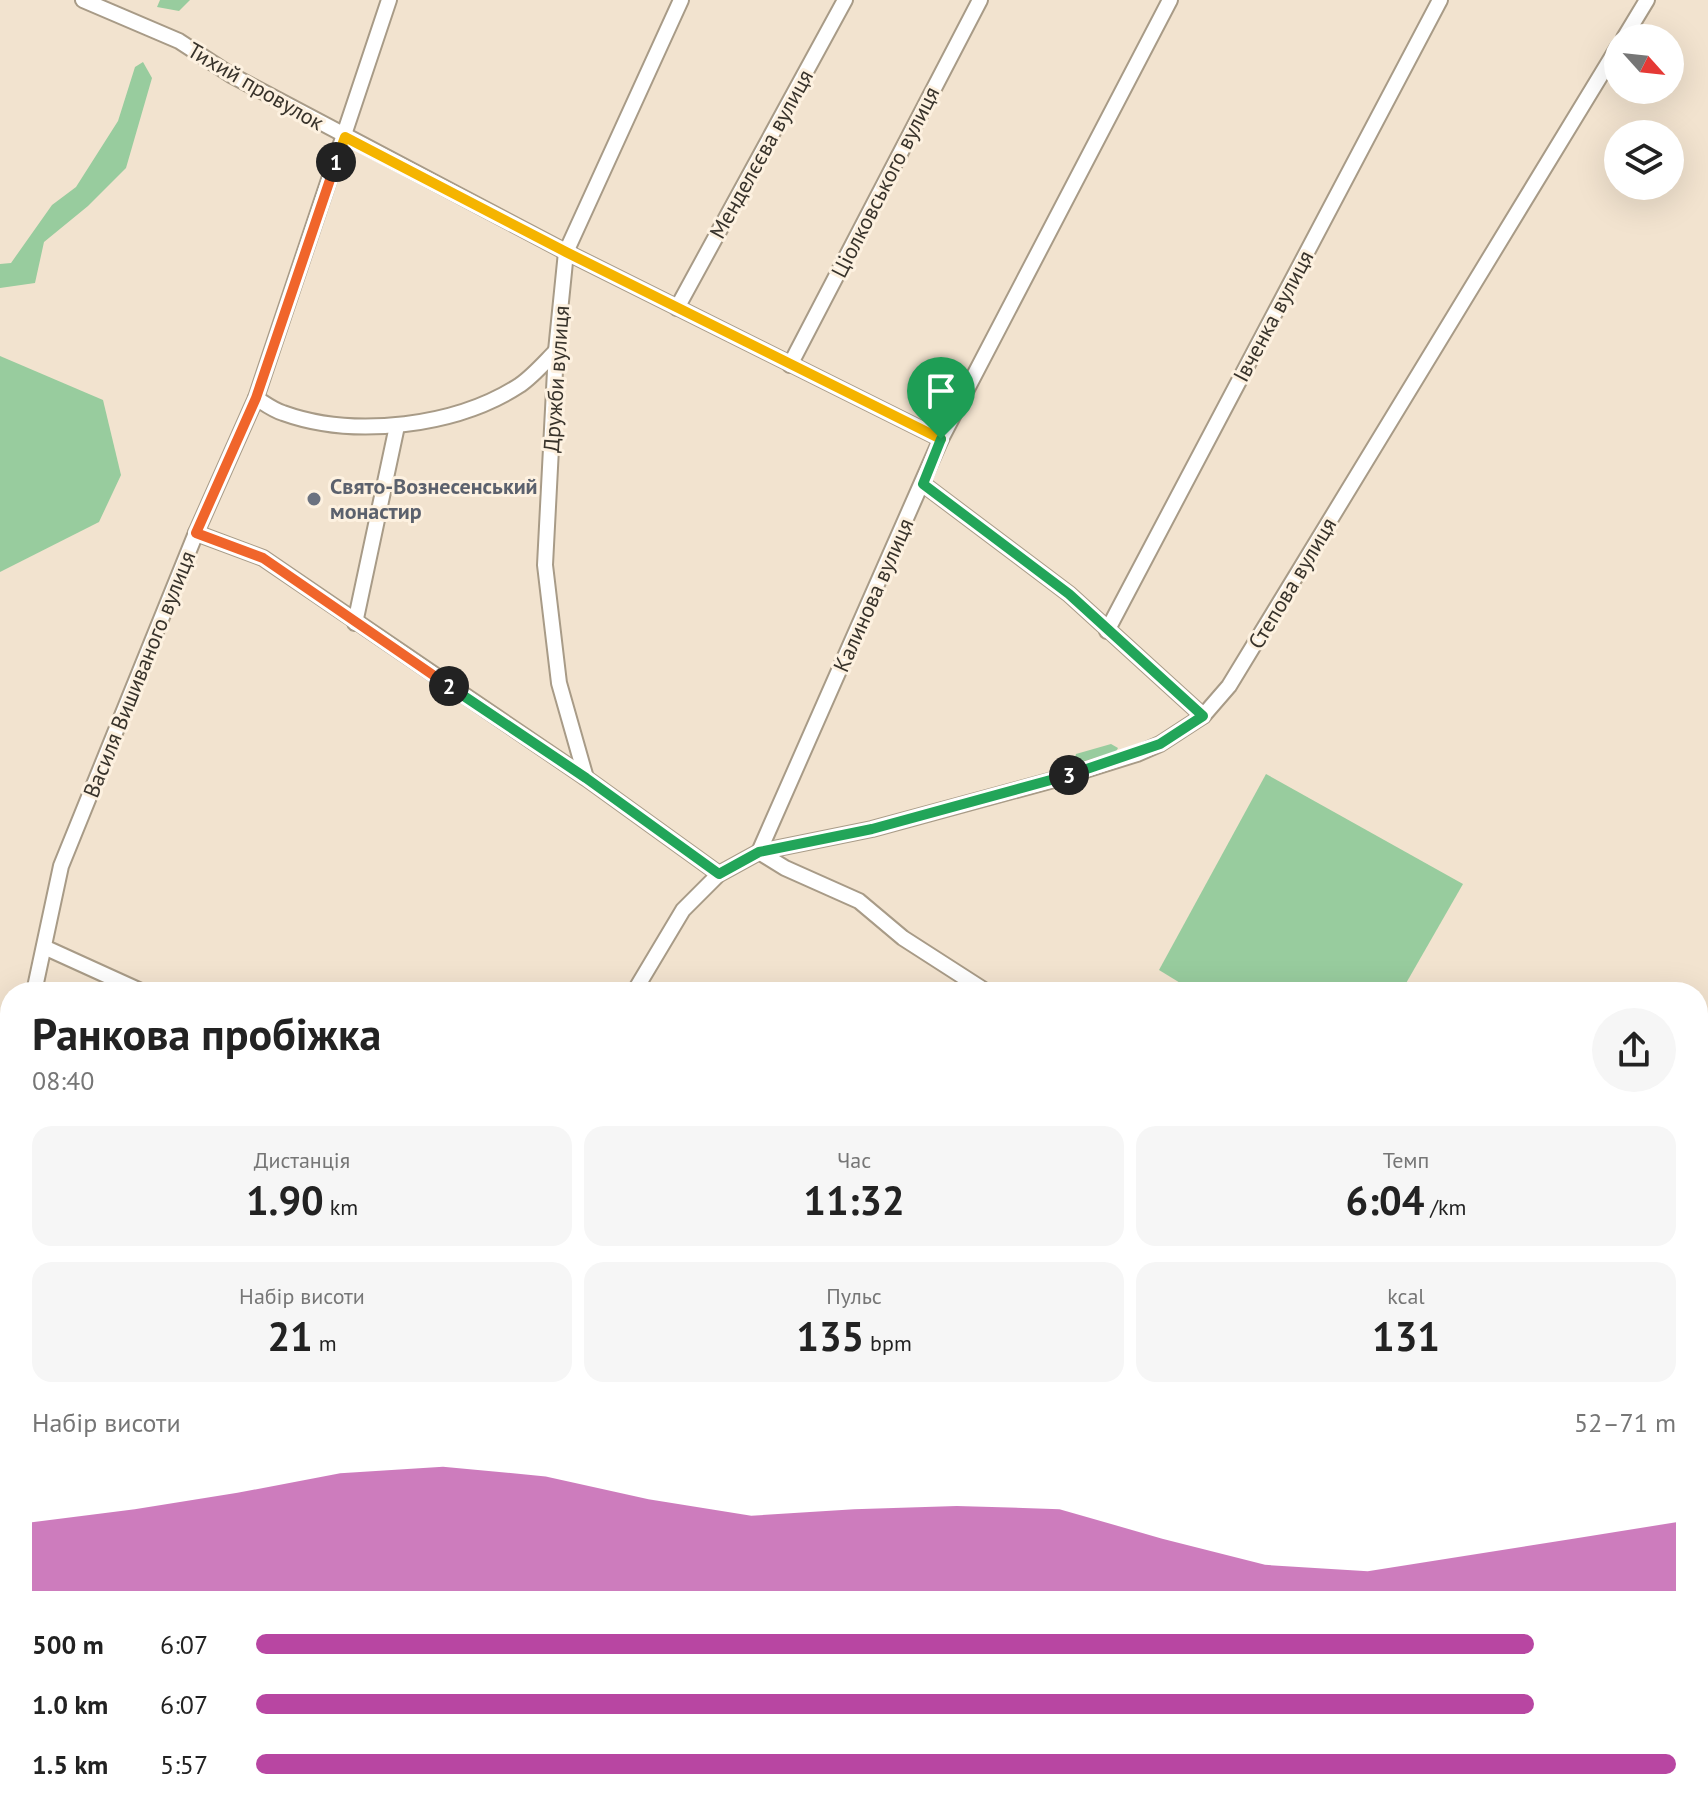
<!DOCTYPE html>
<html lang="uk">
<meta charset="utf-8">
<style>
:root{--surface:#fff;--page:#f6f6f6;--text:#222;--muted:#767676;--accent:#b846a2}
body{margin:0;font-family:"PT Sans",sans-serif;background:var(--page);color:var(--text);height:100vh;display:flex;flex-direction:column;font-size:30px;white-space:nowrap}
*{box-sizing:border-box;margin:0}
p{font-size:26px;color:var(--muted)}
.icon{flex:none;width:44px;height:44px;fill:none;stroke:currentColor;stroke-width:2;stroke-linecap:round;stroke-linejoin:round}
.map{position:relative;flex:1;overflow:hidden}
.details{position:absolute;left:0px;top:982px;width:1708px;height:828px;display:flex;flex-direction:column;background:var(--surface);border-radius:32px 32px 0 0;box-shadow:0 8px 32px #0002}
.details>*{flex:none}
.needle{width:52px;rotate:117deg}
.tools{position:absolute;left:1604px;top:24px;display:grid;gap:16px}
.tools a{display:grid;place-items:center;width:80px;height:80px;border-radius:50%;background:var(--surface);box-shadow:0 8px 32px #0002;font-size:40px}
.pin{position:absolute;display:grid;place-items:center;width:68px;height:68px;color:#fff;margin:-82px -34px;border-radius:50% 50% 50% 0;rotate:-45deg;box-shadow:0 0 8px #0007}
.pin .icon{rotate:45deg}
.km{position:absolute;width:40px;height:40px;margin:-20px;border-radius:50%;background:#222;color:#fff;font-size:22px;line-height:40px;text-align:center}
.round{display:grid;place-items:center;flex:none;width:84px;height:84px;border-radius:42px;background:var(--page)}
.summary{display:flex;align-items:center;justify-content:space-between;height:136px;padding:0 32px}
h1{font-size:44px;font-weight:600;line-height:60px}
.metrics{display:grid;grid-template-columns:repeat(3,1fr);gap:12px;height:136px;padding:8px 32px}
.metrics div{display:grid;align-content:center;border-radius:20px;background:var(--page);text-align:center}
.metrics b{font-size:40px;font-weight:600}
.metrics small{font-size:22px;font-weight:400}
.metrics p{font-size:22px}
.chart{height:224px;padding:16px 32px}
.chart p{display:flex;justify-content:space-between}
.chart svg{width:100%;height:144px;margin-top:8px;fill:var(--accent);opacity:.7}
ul{padding:0 32px;list-style:none;font-size:26px}
li{display:grid;grid-template-columns:128px 96px 1fr;align-items:center;height:60px}
li i{height:20px;border-radius:10px;background:var(--accent)}
.map>svg:first-child{display:block}
.green{fill:#98cc9e}
.lines{fill:none;stroke-linecap:round;stroke-linejoin:round}
.minor-casing{stroke:#a89b87;stroke-width:18}
.major-casing{stroke:#fff;stroke-width:22}
.minor{stroke:#fff;stroke-width:14}
.major{stroke:#c7d4fa;stroke-width:18}
.split-1-casing{stroke:#fff;stroke-width:16}
.split-2-casing{stroke:#fff;stroke-width:16}
.split-3-casing{stroke:#fff;stroke-width:16}
.split-4-casing{stroke:#fff;stroke-width:16}
.split-1{stroke:#f5b400;stroke-width:10}
.split-2{stroke:#f0652b;stroke-width:10}
.split-3{stroke:#22a559;stroke-width:10}
.split-4{stroke:#22a559;stroke-width:10}
.worship-dot{fill:#6b7280;stroke:#fdf1e0;stroke-width:3}
.labels{text-anchor:middle;dominant-baseline:central;stroke-width:6;stroke-linejoin:round;paint-order:stroke}
.street-label{font-size:22px;fill:#38332b;stroke:#fdf1e0}
.worship-label{font-size:22px;font-weight:bold;fill:#5b616d;stroke:#fdf1e0;text-anchor:start}
</style>
<div class="map">
<svg width="1708" height="1810" viewBox="0 0 1708 1810">
<rect width="100%" height="100%" fill="#f2e3cf"/>
<g class="green">
<polygon points="160,0 190,0 179,11 157,7"/>
<polygon points="143,62 152,78 126,168 88,206 44,242 35,283 0,288 0,264 11,263 52,205 76,187 118,121 135,67"/>
<polygon points="0,356 103,400 121,475 99,522 0,572"/>
<polygon points="1111,744 1118,748 1114,755 1079,765 1074,761 1076,754"/>
<polygon points="1266,774 1463,884 1401,992 1195,992 1159,970"/>
<polygon points="1708,1172 1708,1517 1698,1504 1698,1182"/>
</g>
<g class="lines">
<g class="minor-casing">
<g id="minor">
<polyline points="83,0 179,41 231,75 566,252 941,439"/>
<polyline points="1624,38 1647,0"/>
<polyline points="677,308 845,0"/>
<polyline points="790,365 980,0"/>
<path d="M256,398C264,403 273,410 283,413C355,439 457,426 520,385C533,376 545,362 556,351"/>
<polyline points="923,484 1069,594 1203,716"/>
<polyline points="196,533 263,558 586,778 719,874"/>
<polyline points="355,623 397,426"/>
<polyline points="1107,631 1440,0"/>
<polyline points="586,778 559,683 545,565 556,351 566,252 681,0"/>
<polyline points="759,852 941,439 1170,0"/>
<polyline points="759,852 785,868 859,901 903,938 987,992"/>
<polyline points="44,947 143,992"/>
<polyline points="34,992 61,866 196,533 256,398 389,0"/>
<polyline points="634,992 683,910 719,874 759,852 872,829 1057,779 1137,754 1160,744 1203,716 1229,686 1618,47"/>
<polyline points="0,1141 10,1107"/>
<polyline points="1698,1531 1708,1543"/>
<polyline points="8,1675 10,1672"/>
<polyline points="1407,1800 1422,1810"/>
<polyline points="161,1810 166,1800"/>
<polyline points="640,1810 646,1800"/>
</g>
</g>
<g class="major-casing">
<g id="major">
<polyline points="1698,1162 1708,1152"/>
<polyline points="1002,1810 1018,1800"/>
</g>
</g>
<use href="#minor" class="minor"/>
<use href="#major" class="major"/>
</g>
<g class="lines">
<g class="split-1-casing">
<polyline id="split-1" points="336,162 345,137 566,252 941,439"/>
</g>
<g class="split-2-casing">
<polyline id="split-2" points="336,162 256,398 196,533 263,558 449,686"/>
</g>
<g class="split-3-casing">
<polyline id="split-3" points="449,686 586,778 719,874 759,852 872,829 1069,775"/>
</g>
<g class="split-4-casing">
<polyline id="split-4" points="941,439 923,484 1069,594 1203,716 1160,744 1069,775"/>
</g>
<use href="#split-1" class="split-1"/>
<use href="#split-2" class="split-2"/>
<use href="#split-3" class="split-3"/>
<use href="#split-4" class="split-4"/>
</g>
<circle class="worship-dot" cx="314" cy="499" r="8"/>
<g class="labels">
<g class="street-label">
<text transform="translate(256 86) rotate(30)">Тихий провулок</text>
<text transform="translate(761 154) rotate(-61)">Менделєєва вулиця</text>
<text transform="translate(885 182) rotate(-63)">Ціолковського вулиця</text>
<text transform="translate(1273 316) rotate(-62)">Івченка вулиця</text>
<text transform="translate(556 379) rotate(-86)">Дружби вулиця</text>
<text transform="translate(1292 583) rotate(-59)">Степова вулиця</text>
<text transform="translate(873 595) rotate(-66)">Калинова вулиця</text>
<text transform="translate(139 674) rotate(-68)">Василя Вишиваного вулиця</text>
</g>
<g class="worship-label">
<text x="330" y="486">Cвято-Вознесенський<tspan x="330" dy="25">монастир</tspan></text>
</g>
</g>
</svg>
<div class="tools">
<a><svg class="needle" viewBox="-14 -14 28 28"><path d="M0-13l5 13h-10z" fill="#e53935"/><path d="M0 13l5-13h-10z" fill="#767676"/></svg></a>
<a><svg class="icon" aria-label="layers" viewBox="0 0 24 24"><path d="M12 4l9 5-9 5-9-5zM3 14l9 5 9-5"/></svg></a>
</div>
<div class="pin" style="left:941px;top:439px;background:#1e9e55"><svg class="icon" aria-label="arrive" viewBox="0 0 24 24"><path d="M6 21V4h12l-3 4 3 4H6"/></svg></div>
<b class="km" style="left:336px;top:162px">1</b>
<b class="km" style="left:449px;top:686px">2</b>
<b class="km" style="left:1069px;top:775px">3</b>
<section class="details">
<div class="summary"><div><h1>Ранкова пробіжка</h1><p>08:40</p></div><a class="round"><svg class="icon" aria-label="share" viewBox="0 0 24 24"><path d="M12 15V3M7 8l5-5 5 5M5 13v7h14v-7"/></svg></a></div>
<div class="metrics">
<div><p>Дистанція</p><b>1.90<small> km</small></b></div>
<div><p>Час</p><b>11:32</b></div>
<div><p>Темп</p><b>6:04<small> /km</small></b></div>
</div>
<div class="metrics">
<div><p>Набір висоти</p><b>21<small> m</small></b></div>
<div><p>Пульс</p><b>135<small> bpm</small></b></div>
<div><p>kcal</p><b>131</b></div>
</div>
<div class="chart"><p><span>Набір висоти</span>52–71 m</p>
<svg viewBox="0 0 160 44" preserveAspectRatio="none"><path d="M0 44V23L10 19L20 14L30 8L40 6L50 9L60 16L70 21L80 19L90 18L100 19L110 28L120 36L130 38L140 33L150 28L160 23V44z"/></svg>
</div>
<ul>
<li><b>500 m</b>6:07<i style="width:90%"></i></li>
<li><b>1.0 km</b>6:07<i style="width:90%"></i></li>
<li><b>1.5 km</b>5:57<i style="width:100%"></i></li>
</ul>
</section>
</div>
